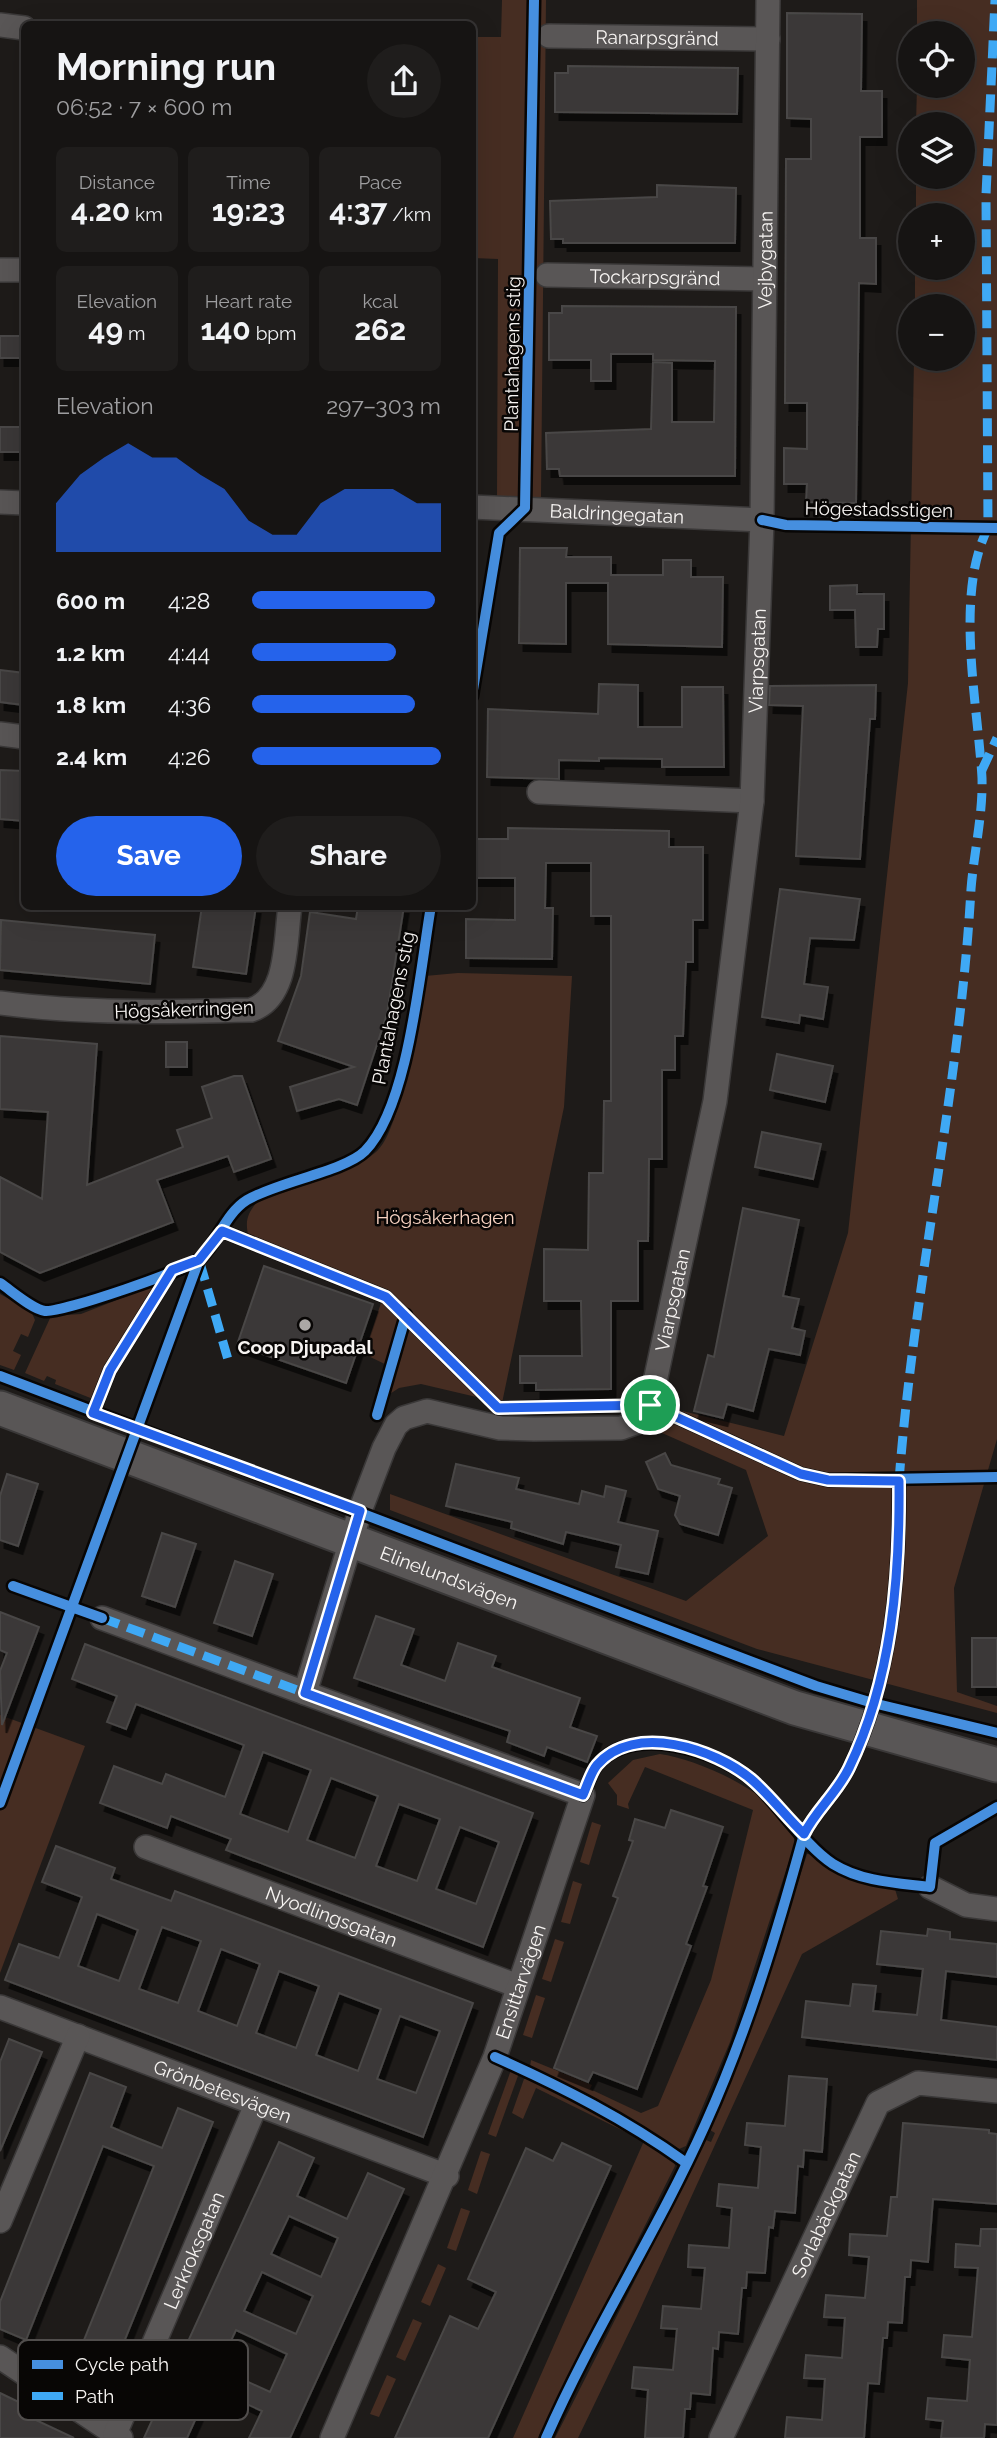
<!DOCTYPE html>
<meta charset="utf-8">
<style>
:root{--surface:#161413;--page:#1f1d1c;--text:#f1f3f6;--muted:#9e9ea0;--line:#353333;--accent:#2563eb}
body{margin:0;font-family:Raleway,sans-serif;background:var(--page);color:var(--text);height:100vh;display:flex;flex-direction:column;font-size:26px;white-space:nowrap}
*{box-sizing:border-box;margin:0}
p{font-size:23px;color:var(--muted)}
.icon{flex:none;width:38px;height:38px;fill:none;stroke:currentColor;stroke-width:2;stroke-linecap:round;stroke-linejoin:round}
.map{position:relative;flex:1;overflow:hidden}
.drawer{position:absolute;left:21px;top:21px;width:455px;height:889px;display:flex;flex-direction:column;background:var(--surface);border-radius:10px;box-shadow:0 7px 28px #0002,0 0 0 2px var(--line)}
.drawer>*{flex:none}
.controls{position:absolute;left:898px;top:21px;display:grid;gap:14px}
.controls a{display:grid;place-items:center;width:77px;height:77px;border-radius:50%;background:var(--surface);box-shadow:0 7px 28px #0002,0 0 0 2px var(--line);font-size:35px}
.pin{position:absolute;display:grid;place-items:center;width:60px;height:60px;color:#fff;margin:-30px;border:4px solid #fff;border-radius:50%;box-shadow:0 2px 7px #0007}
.round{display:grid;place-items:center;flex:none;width:74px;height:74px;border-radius:37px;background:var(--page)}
.overview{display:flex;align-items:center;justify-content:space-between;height:119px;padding:0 35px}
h1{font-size:38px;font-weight:700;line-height:52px}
.metrics{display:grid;grid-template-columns:repeat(3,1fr);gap:10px;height:119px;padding:7px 35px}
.metrics div{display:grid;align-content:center;border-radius:10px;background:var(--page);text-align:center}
.metrics b{font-size:30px;font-weight:700}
.metrics small{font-size:19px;font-weight:400}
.metrics p{font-size:19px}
.chart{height:196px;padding:14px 35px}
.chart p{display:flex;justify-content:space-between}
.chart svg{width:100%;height:126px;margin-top:7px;fill:var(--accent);opacity:.7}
.primary-button{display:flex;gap:14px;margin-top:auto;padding:14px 35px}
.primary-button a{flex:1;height:80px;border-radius:42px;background:var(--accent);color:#fff;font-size:28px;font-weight:700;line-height:80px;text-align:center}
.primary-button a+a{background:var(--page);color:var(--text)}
ul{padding:0 35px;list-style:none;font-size:23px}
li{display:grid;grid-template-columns:112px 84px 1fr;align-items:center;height:52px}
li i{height:18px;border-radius:9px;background:var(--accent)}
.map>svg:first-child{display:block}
.green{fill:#462d22}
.building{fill:#3b3837;stroke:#494746;stroke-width:2;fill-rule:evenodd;filter:url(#shadow)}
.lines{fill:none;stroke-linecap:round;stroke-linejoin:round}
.street-casing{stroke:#3a3838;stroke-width:26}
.secondary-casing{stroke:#3a3838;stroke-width:37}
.street{stroke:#595656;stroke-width:23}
.secondary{stroke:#595656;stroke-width:33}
.quiet{stroke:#3fa9f5;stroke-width:9;stroke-dasharray:18 9;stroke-linecap:butt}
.cycleway-casing{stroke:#080605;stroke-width:15}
.cycleway{stroke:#468fdf;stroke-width:10}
.route-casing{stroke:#fff;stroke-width:14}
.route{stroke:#2563eb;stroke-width:9}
.poi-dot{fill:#aba8a6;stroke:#080605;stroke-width:2.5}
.labels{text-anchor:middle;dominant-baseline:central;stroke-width:5;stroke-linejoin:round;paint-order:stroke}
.street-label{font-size:19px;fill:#f7f4f2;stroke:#080605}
.park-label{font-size:19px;fill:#f8d3c2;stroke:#080605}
.poi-label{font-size:19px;font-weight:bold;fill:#f7f4f2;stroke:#080605}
.key{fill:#080605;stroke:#504d4c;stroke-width:2}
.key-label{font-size:19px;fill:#f7f4f2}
</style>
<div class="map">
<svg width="997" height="2438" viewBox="0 0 997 2438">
<defs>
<filter id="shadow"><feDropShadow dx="4.5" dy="8" stdDeviation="0" flood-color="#0009"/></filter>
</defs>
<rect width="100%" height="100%" fill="#1e1b19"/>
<g class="green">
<polygon points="502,0 546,0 541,497 497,497 498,259 473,258 473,37 501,37"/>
<polygon points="917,0 997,0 997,1439 954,1588 957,1692 997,1706 997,1713 757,1649 390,1510 390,1494 686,1601 768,1536 746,1470 662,1433 666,1407 784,1436 848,1233 908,683 914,359 962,359 962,306 915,306 915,268 962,268 962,215 916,215 916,177 962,177 962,124 916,124 917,86 962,86 962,33 917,33"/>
<path d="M458,973L572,976L564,1107L502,1403L421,1384L399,1388L382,1399L393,1368L364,1354L385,1291L248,1234C245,1220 248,1213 257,1202C291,1188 350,1174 376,1152C401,1132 419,1011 425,976Z"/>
<polygon points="155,1285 105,1368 93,1399 55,1384 56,1380 47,1376 44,1381 25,1373 51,1316 81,1314"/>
<polygon points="0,1294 31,1311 35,1320 28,1337 21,1334 13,1351 21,1355 14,1370 0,1365"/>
<polygon points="0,1715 85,1746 0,1973"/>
<path d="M660,1754C701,1760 788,1798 795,1843L730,2042L686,2146L679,2149L587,2095L530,2067L531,2060L592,2085L590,2089L641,2113L658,2106L711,1980L753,1810L645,1767L628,1804L629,1809L617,1805V1795L608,1783L633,1760Z"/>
<polygon points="592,1822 601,1825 589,1865 580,1862"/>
<path d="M807,1854C820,1854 845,1877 861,1883C871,1887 884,1887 895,1889L898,1899L802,1954L637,2316L578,2438H555L706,2140L711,2142L715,2133L710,2130L750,2032Z"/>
<polygon points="573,1881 582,1884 570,1924 561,1922"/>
<polygon points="555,1939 564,1942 551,1982 542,1979"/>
<polygon points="536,1995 545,1998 532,2038 523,2035"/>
<polygon points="511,2070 519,2073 496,2137 488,2134"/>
<path d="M528,2078C580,2101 628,2126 674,2160L675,2166L538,2438H513L644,2141L536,2088L523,2119L512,2113L524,2079Z"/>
<polygon points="481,2151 490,2154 477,2194 468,2190"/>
<polygon points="461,2208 470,2211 456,2251 447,2248"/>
<polygon points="438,2264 446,2268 430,2306 421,2302"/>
<polygon points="413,2319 422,2323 405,2361 396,2357"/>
<polygon points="387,2375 396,2379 379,2417 370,2414"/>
</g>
<g class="building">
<polygon points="787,13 862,14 861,91 882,91 882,137 860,137 860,238 876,238 876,284 859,283 856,503 806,502 807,484 784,484 784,448 807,449 807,403 785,403 786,159 811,159 811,119 787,118"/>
<polygon points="568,66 738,68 737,114 555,112 555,73 568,73"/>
<polygon points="657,185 736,188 735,243 563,243 563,239 551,239 550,201 657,197"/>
<polygon points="562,306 736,307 735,476 560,476 559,469 547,469 546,433 651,429 653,362 672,363 672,422 714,422 715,361 653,360 653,354 611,354 611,381 591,381 591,360 549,360 549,313 562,313"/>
<rect x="0" y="336" width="24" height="22"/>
<rect x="0" y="427" width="24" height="25"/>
<polygon points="520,548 567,548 566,557 611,557 611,575 663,575 663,560 691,560 691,577 723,577 722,647 608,644 608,583 566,583 566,644 519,643"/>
<polygon points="857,585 857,594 884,594 884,629 878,629 877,647 856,647 855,610 830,610 830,586"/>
<polygon points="0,670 24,673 24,705 0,702"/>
<polygon points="599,684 638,685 638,727 682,727 682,687 723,687 724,767 662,767 662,759 599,758 599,761 559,760 559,779 487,777 488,709 598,714"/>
<polygon points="876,685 875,719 870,719 860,859 796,856 803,706 769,705 770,686"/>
<polygon points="0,770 24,771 24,821 0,819"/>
<polygon points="508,828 669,831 669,847 703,847 703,920 693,920 693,962 686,962 683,1036 675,1036 675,1070 662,1070 662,1159 649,1159 648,1241 638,1241 638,1301 611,1301 611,1389 536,1390 536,1383 520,1383 520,1356 582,1356 581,1301 544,1301 544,1249 588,1250 589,1173 603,1173 604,1101 611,1101 611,916 591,916 591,863 546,863 545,908 553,908 552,959 466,958 466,919 515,920 515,878 472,878 472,839 508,839"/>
<polygon points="780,889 860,899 854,940 810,938 804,984 828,987 823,1019 800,1015 799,1023 762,1017"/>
<polygon points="202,906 256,906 246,974 193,967"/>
<polygon points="358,906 404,906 387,1014 357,1105 339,1099 297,1111 290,1087 354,1067 278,1041 301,976 310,912 356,919"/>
<polygon points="1,920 155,935 150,984 0,970"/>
<polygon points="0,1036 97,1044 87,1185 183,1147 177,1130 212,1118 202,1087 234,1076 242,1076 271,1159 234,1172 228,1156 157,1180 173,1222 40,1273 0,1252 0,1177 42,1199 48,1112 0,1109"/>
<rect x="166" y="1042" width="21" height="25"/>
<polygon points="777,1054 833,1066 825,1102 770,1090"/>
<polygon points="762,1132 821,1144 813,1179 755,1167"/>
<polygon points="743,1208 799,1220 783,1296 799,1299 792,1328 805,1331 800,1355 769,1349 753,1411 727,1404 723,1418 694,1411 708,1355 714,1357"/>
<polygon points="264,1266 373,1304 346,1383 237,1345"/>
<polygon points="665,1453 671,1465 720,1479 718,1484 732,1488 718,1535 680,1524 675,1515 680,1496 658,1489 646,1462"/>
<polygon points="456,1464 519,1478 516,1489 579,1504 582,1491 604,1497 606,1486 626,1491 618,1522 658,1531 648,1574 616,1567 621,1545 566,1532 563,1544 511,1528 512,1522 446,1506"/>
<polygon points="7,1474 38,1484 18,1546 0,1540 0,1496"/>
<polygon points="162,1533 196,1544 175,1607 142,1596"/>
<polygon points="235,1561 273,1574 252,1636 214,1623"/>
<polygon points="0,1612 39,1627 2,1725 0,1671 7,1653 0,1650"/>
<polygon points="376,1616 414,1629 401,1665 445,1681 458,1643 496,1656 492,1667 580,1698 570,1727 597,1736 587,1762 547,1747 544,1756 507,1742 510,1731 354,1678"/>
<rect x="972" y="1638" width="25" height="49"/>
<path d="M85,1644L533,1813L483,1947L226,1850L231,1839L171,1816L167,1828L100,1803L114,1766L162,1784L166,1774L225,1797L244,1745L136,1704L126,1729L107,1722L117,1696L72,1679ZM263,1752L311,1770L288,1832L240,1814ZM331,1778L378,1796L355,1858L307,1840ZM399,1804L440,1819L417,1881L376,1866ZM460,1827L499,1842L476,1904L436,1889Z"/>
<polygon points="671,1810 723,1827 703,1886 707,1887 686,1944 691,1946 637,2089 593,2072 588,2082 554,2068 618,1898 613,1896 633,1841 629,1840 635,1819 665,1828"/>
<path d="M56,1846L115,1868L111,1879L171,1901L175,1891L473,2003L423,2137L5,1980L19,1944L59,1958L82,1897L42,1882ZM97,1914L138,1930L119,1981L78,1966ZM162,1927L201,1941L178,2003L139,1989ZM221,1949L260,1964L237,2026L198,2011ZM279,1971L319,1986L296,2048L256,2033ZM339,1993L381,2009L358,2071L316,2055ZM400,2016L440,2031L416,2093L377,2079Z"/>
<polygon points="928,1929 950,1932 950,1939 997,1944 997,1977 946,1971 941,2020 997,2027 997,2060 802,2037 806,2001 850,2006 853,1984 876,1986 873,2011 917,2015 923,1969 877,1964 881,1931 927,1936"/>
<polygon points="9,2039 42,2052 0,2151 0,2062"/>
<polygon points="90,2073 126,2087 111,2127 137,2138 162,2148 178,2108 213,2122 111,2374 76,2360 154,2166 103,2146 26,2340 0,2329 0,2302"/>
<polygon points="789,2076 827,2079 822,2152 804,2150 803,2167 798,2166 795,2213 775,2211 773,2228 769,2227 765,2273 747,2272 746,2288 742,2288 738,2334 719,2332 718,2349 713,2348 710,2395 691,2393 690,2409 685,2409 683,2438 645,2438 648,2390 632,2388 634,2367 673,2370 677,2329 661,2328 663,2306 701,2309 705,2268 688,2267 689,2245 729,2248 732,2208 717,2206 719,2184 758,2188 761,2147 745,2145 747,2123 785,2126"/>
<polygon points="903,2123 989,2130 989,2133 997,2134 997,2204 933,2199 928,2262 911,2260 910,2277 905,2277 902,2323 888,2322 887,2338 883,2338 879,2384 868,2383 864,2438 785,2438 787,2417 822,2420 825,2379 804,2378 806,2355 842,2358 845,2318 824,2317 826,2295 865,2298 869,2257 849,2255 850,2234 887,2236 891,2197 897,2197"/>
<path d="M279,2142L314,2158L297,2196L347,2219L368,2173L404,2189L290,2438H249L262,2411L210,2387L187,2438H144ZM289,2216L338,2238L321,2277L271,2254ZM262,2272L313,2296L296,2334L244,2311ZM236,2330L287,2354L270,2392L218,2368Z"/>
<polygon points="562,2143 611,2166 488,2438 395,2438 450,2316 478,2329 496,2292 468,2279 526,2148 553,2161"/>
<polygon points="981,2229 997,2229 997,2425 985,2424 984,2438 941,2438 943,2421 926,2419 928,2398 967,2401 970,2360 942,2357 944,2335 972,2337 978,2268 955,2267 956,2244 980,2246"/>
<polygon points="0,2393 27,2406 23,2414 74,2438 0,2438"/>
</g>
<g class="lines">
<g class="street-casing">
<g id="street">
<polyline points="0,25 24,28"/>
<path id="s1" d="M549,36L768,39"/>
<polyline points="0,270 24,270"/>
<path id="s2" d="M547,275L764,279"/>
<polyline points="0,502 24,503"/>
<path id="s3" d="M472,507L762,520"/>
<polyline points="0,734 24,737"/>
<polyline points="539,792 752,801"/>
<path d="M0,1003C84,1014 167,1012 251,1010C289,998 285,939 290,906"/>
<polyline points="102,1618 305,1693"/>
<path id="s4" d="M146,1847L518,1986"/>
<polyline points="930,1887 966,1905 997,1909"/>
<path id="s5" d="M0,2007L447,2176"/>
<polyline points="0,2221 78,2036"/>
<polyline points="0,2357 121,2438"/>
<path id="s6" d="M115,2434L256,2105"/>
<path id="s7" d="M332,2438L495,2057L583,1795L305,1693L360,1511L384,1448L396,1425L404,1418L427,1411L500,1428L534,1429L621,1428L641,1421L650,1405L715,1101L752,801L762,520L768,0"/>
<path id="s8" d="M721,2438L878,2103L918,2083L997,2091"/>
</g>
</g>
<g class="secondary-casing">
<g id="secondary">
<path id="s9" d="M0,1408L795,1708L997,1765"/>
</g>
</g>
<use href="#street" class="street"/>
<use href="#secondary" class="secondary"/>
<g class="quiet">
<polyline points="982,770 997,738"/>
<polyline points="200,1263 229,1363"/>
<path d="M899,1481C914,1282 960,1087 971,889C974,852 983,815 982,778C978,705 954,594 988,528L986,195L995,0"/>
<polyline points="102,1618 305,1693"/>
</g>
<g class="cycleway-casing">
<g id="cycleway">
<polyline points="762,520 786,525 997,528"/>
<polyline points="472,696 499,533 525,508 534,0"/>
<polyline points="222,1231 386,1297 498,1408 650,1405 801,1474 828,1480 997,1477"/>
<path d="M0,1283C12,1291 32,1309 45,1311C61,1313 190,1269 201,1258C218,1241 226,1213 247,1200C277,1182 345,1171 365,1151C409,1106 420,969 431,906"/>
<polyline points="0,1376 816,1686 873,1703 997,1733"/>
<polyline points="93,1413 110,1370 172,1270"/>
<polyline points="377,1415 406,1315"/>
<polyline points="13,1586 102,1618"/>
<path d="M583,1795C587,1786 591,1773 597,1765C631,1723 718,1750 752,1780C778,1803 805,1846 833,1864C862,1882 897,1883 930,1887L935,1843L997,1807"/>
<polyline points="0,1803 199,1260"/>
<path d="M495,2057C562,2087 625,2119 685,2162"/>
<path d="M546,2438C593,2331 657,2232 705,2125C747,2032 777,1933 804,1834C816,1810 837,1793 849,1768C892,1679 900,1578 899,1481"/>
</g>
</g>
<use href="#cycleway" class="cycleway"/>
</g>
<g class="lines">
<g class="route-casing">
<path id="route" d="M222,1231L386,1297L498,1408L650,1405L801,1474L828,1480L899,1481C900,1578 892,1679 849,1768C837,1793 816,1810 804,1834C786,1817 769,1794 751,1779C715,1749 634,1722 597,1765C591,1772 587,1786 583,1795L305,1693L360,1511L93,1413L110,1370L172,1270L199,1260Z"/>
</g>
<use href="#route" class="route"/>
</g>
<circle class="poi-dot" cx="305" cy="1325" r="7"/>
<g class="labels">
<g class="street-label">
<text stroke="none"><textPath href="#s1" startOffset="108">Ranarpsgränd</textPath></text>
<text stroke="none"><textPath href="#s7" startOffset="2695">Vejbygatan</textPath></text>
<text stroke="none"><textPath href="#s2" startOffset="108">Tockarpsgränd</textPath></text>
<text transform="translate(512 354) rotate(-89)">Plantahagens stig</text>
<text transform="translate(879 509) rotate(1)">Högestadsstigen</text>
<text stroke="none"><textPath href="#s3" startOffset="145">Baldringegatan</textPath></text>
<text stroke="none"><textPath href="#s7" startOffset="2294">Viarpsgatan</textPath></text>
<text transform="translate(393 1008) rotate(-79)">Plantahagens stig</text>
<text transform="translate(184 1009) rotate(-2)">Högsåkerringen</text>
<text stroke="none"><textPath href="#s7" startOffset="1648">Viarpsgatan</textPath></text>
<text stroke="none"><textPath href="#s9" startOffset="480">Elinelundsvägen</textPath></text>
<text stroke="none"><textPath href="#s4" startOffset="198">Nyodlingsgatan</textPath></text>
<text stroke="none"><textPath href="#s7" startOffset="494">Ensittarvägen</textPath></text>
<text stroke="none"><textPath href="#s5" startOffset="238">Grönbetesvägen</textPath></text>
<text stroke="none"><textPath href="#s8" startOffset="247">Sorlabäckgatan</textPath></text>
<text stroke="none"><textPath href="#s6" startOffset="200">Lerkroksgatan</textPath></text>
</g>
<g class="park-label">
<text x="445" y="1217">Högsåkerhagen</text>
</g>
<g class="poi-label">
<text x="305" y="1347">Coop Djupadal</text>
</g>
</g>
<rect x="18" y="2340" width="230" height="80" rx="10" class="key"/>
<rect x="32" y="2360" width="31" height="9" fill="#468fdf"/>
<rect x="32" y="2392" width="31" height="8" fill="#3fa9f5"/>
<g class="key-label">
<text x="75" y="2371">Cycle path</text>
<text x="75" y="2403">Path</text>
</g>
</svg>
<div class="controls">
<a><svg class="icon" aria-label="locate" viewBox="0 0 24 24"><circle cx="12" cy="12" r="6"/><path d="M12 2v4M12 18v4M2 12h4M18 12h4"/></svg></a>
<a><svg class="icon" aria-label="layers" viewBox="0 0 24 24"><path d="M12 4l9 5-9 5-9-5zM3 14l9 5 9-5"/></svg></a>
<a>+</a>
<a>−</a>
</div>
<div class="pin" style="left:650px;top:1405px;background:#1e9e55"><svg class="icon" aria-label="arrive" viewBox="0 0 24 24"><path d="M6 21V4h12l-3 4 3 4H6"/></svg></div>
<section class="drawer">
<div class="overview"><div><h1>Morning run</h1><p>06:52 · 7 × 600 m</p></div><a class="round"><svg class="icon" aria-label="share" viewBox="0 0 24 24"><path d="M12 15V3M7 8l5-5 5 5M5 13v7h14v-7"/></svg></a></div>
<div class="metrics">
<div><p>Distance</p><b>4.20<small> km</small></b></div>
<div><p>Time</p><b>19:23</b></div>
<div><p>Pace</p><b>4:37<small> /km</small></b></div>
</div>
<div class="metrics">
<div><p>Elevation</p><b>49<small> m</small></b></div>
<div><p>Heart rate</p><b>140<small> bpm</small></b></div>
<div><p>kcal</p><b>262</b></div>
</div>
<div class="chart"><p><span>Elevation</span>297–303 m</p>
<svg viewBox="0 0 160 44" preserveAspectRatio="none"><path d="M0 44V27L10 17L20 11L30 6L40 11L50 11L60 17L70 22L80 33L90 38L100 38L110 27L120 22L130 22L140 22L150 27L160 27V44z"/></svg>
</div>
<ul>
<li><b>600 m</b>4:28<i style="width:97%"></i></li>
<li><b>1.2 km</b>4:44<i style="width:76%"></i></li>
<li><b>1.8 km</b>4:36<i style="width:86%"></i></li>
<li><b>2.4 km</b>4:26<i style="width:100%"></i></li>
</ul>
<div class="primary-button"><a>Save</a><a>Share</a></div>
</section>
</div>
